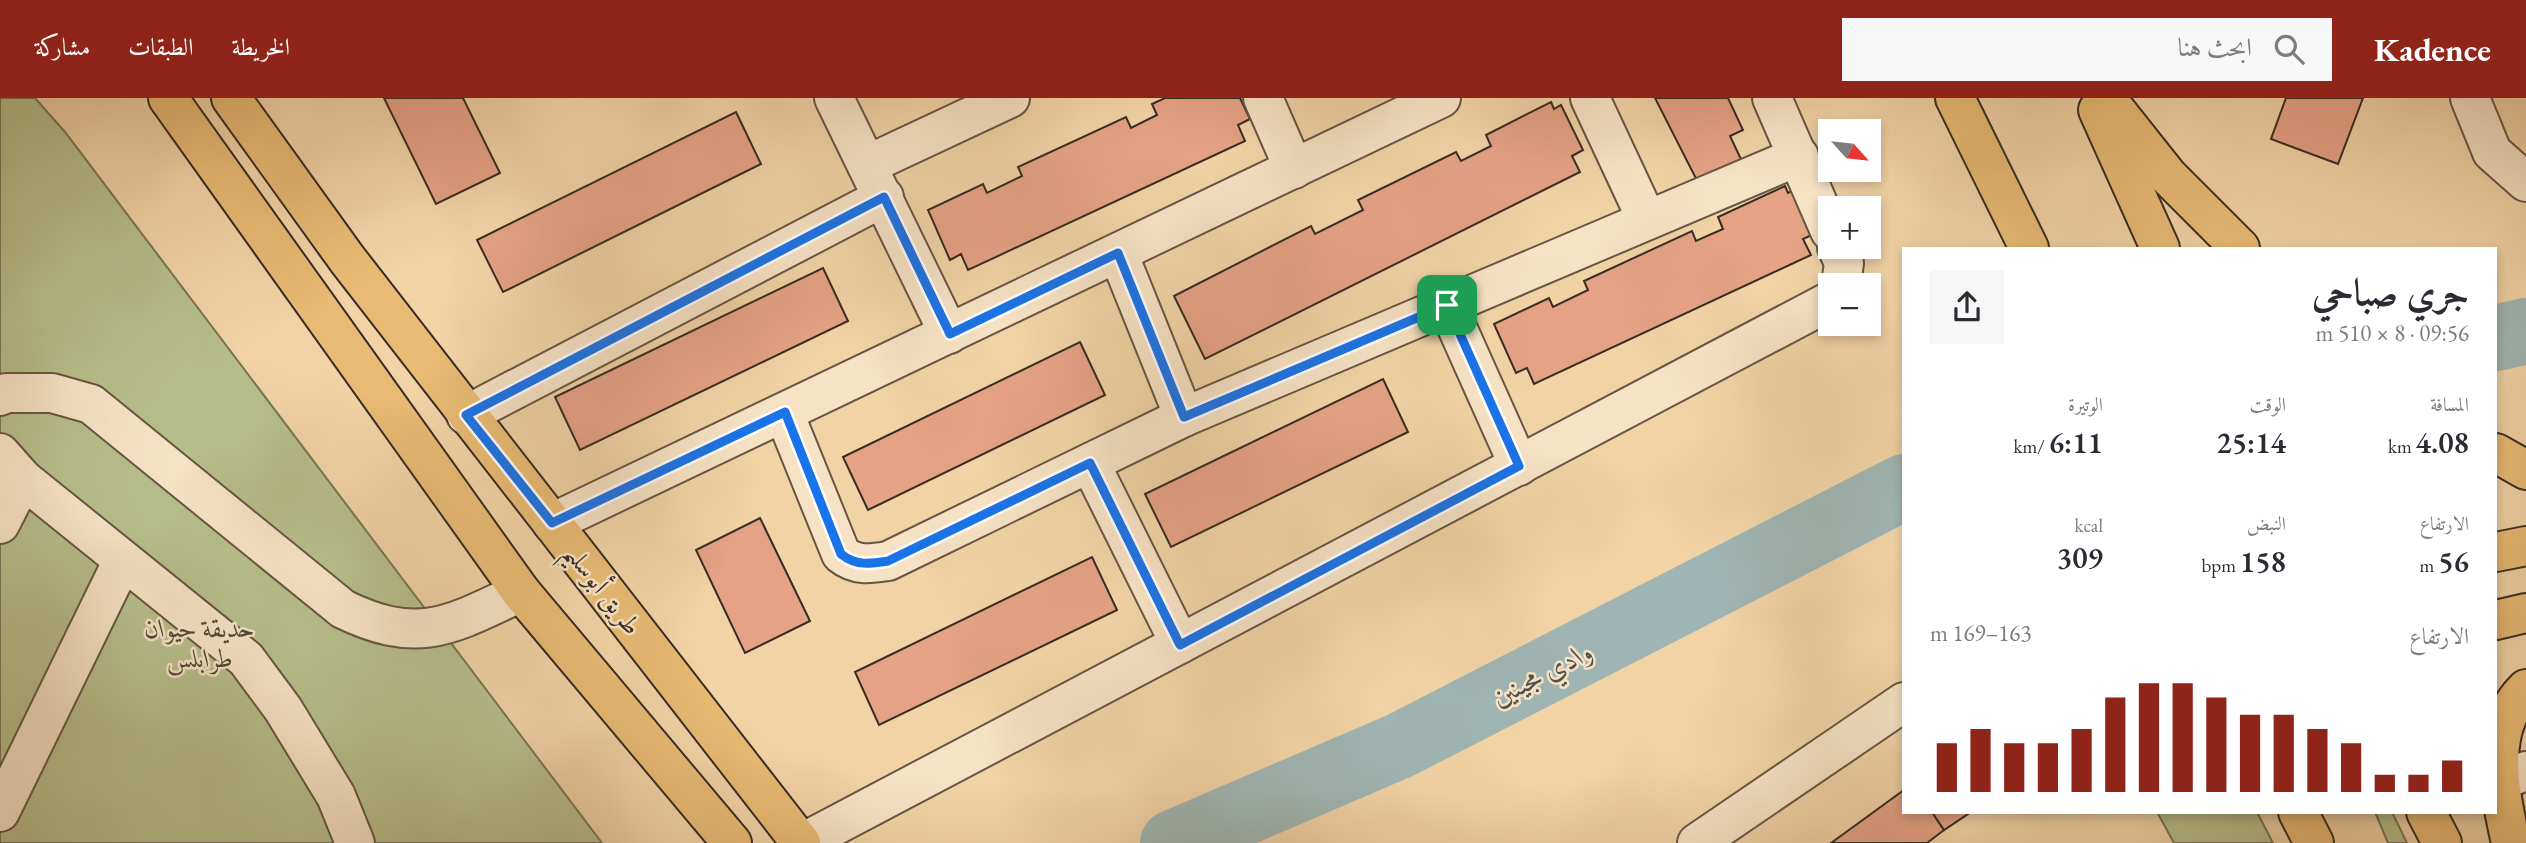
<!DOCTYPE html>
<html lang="ar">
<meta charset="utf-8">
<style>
:root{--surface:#fff;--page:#f7f7f7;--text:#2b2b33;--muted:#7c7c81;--accent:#8f2418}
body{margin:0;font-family:"EB Garamond",Amiri,serif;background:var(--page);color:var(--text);direction:rtl;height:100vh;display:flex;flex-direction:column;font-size:26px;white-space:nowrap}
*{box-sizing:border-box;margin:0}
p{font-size:23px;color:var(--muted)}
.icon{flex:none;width:38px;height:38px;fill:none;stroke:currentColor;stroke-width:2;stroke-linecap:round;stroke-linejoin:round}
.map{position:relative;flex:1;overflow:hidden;direction:ltr}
.panel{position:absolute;left:1902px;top:149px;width:595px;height:567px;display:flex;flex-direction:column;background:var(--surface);border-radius:0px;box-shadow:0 4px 10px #0003;direction:rtl}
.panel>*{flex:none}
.needle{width:46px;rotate:117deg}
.controls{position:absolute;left:1818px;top:21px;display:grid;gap:14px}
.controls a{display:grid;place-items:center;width:63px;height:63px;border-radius:0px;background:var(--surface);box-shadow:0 4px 10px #0003;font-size:35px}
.pin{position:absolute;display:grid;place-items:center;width:60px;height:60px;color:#fff;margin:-30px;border-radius:14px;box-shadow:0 4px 10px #0006}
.round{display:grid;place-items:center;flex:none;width:74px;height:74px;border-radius:0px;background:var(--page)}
.headline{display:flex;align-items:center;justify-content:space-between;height:119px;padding:0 28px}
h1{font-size:38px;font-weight:600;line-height:52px}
.figures{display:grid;grid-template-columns:repeat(3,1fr);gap:10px;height:119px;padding:7px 28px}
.figures div{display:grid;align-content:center}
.figures b{font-size:30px;font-weight:600}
.figures small{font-size:19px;font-weight:400}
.figures p{font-size:19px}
.chart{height:196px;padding:14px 28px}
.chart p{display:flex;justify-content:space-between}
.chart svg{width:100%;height:126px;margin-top:7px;stroke:var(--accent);stroke-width:6}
header{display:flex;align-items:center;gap:42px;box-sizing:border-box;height:98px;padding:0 35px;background:var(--accent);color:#fff}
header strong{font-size:33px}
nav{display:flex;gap:38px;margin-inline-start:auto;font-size:24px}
.search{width:490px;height:63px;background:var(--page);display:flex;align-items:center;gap:18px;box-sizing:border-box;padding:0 24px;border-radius:0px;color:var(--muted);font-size:26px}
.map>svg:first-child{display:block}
.green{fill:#b6be8a;stroke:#777557;stroke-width:2}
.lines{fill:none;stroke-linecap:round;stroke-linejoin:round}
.river{stroke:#9fb5b3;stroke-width:66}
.building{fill:#e5a285;stroke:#382c24;stroke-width:2}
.minor-casing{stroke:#665644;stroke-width:42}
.major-casing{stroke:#382c24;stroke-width:42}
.highway-casing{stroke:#382c24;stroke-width:42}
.minor{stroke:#f6e2c5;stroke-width:38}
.major{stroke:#e8ba73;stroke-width:38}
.highway{stroke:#e8ba73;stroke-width:38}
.route-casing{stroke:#fff;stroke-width:14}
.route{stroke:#1a73e8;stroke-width:9}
.labels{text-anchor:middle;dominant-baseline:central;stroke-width:5;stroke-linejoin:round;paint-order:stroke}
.street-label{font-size:26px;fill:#382c24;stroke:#f6e2c5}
.park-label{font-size:26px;font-style:italic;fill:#514938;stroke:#f6e2c5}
.water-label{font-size:28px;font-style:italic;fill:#524e48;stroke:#f6e2c5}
</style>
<header>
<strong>Kadence</strong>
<div class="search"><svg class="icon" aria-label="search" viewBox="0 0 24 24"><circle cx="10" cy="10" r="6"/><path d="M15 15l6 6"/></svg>ابحث هنا</div>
<nav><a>الخريطة</a><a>الطبقات</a><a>مشاركة</a></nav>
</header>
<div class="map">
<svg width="2526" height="745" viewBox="0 0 2526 745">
<rect width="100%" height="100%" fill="#f1d3a6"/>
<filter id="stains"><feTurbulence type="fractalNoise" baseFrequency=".00286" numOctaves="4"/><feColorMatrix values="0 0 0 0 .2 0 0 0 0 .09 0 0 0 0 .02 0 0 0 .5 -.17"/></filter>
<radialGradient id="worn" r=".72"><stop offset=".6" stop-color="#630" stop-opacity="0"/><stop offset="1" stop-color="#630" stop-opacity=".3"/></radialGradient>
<g class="green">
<polygon points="0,0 35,0 65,34 602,745 0,745"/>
<polygon points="2157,714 2257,714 2273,745 2174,745"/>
<polygon points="2375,714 2392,714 2407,745 2388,745"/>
</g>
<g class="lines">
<g class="river">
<polyline points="2496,240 2526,233"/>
<polyline points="1173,745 1399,648 1904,389"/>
</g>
</g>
<g class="building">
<polygon points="384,0 463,0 500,75 436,106"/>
<polygon points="1165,0 1240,0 1250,21 1238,27 1245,43 968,172 961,156 950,162 928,112 983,86 987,95 1022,78 1018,69 1126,19 1131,30 1157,17 1152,6"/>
<polygon points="1655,0 1728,0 1743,32 1730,38 1756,93 1713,114"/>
<polygon points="2286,0 2363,0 2338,66 2271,41"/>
<polygon points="1551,4 1554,11 1561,7 1583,52 1572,58 1580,74 1205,261 1174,198 1311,128 1315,136 1363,112 1358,102 1456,54 1461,63 1491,48 1486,37"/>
<polygon points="736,14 761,66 503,194 477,142"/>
<polygon points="1785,88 1788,95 1796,91 1816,135 1803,141 1811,157 1534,286 1527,270 1516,275 1494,226 1549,200 1553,209 1588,192 1584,183 1692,133 1696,143 1723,131 1718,119"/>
<polygon points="823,170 848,223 580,352 555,299"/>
<polygon points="1080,244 1105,297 868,412 843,359"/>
<polygon points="1383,281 1408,334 1171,449 1145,396"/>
<polygon points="760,420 810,523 745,555 696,452"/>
<polygon points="1092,459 1117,512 879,627 855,574"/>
<polygon points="1904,692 1904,714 1932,714 1944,732 1927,745 1831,745"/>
<polygon points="1932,714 1971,714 1944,732"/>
</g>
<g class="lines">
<g class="minor-casing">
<g id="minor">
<polyline points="834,0 949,236"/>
<polyline points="1263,0 1294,71"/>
<polyline points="1590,0 1647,122"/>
<polyline points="1772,0 1830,133"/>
<polyline points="2470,0 2492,54 2526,84"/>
<polyline points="867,67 1010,0"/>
<polyline points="1837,149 1844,165 1841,187"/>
<polyline points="1118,155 1184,319"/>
<polyline points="1447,207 1519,368"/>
<path d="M0,298L6,295H52L91,306L343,511C419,548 451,527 521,494"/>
<path d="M784,315L841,456C856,468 869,466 888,463L1184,319L1799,58"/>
<polyline points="466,317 884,99"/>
<polyline points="0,355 23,381 246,561 283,611 336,698 355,745"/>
<polyline points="1090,365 1180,546"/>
<polyline points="552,425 1441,0"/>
<polyline points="0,426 23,381"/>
<polyline points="2497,684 2526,673"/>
<polyline points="0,714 123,462"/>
<polyline points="802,745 1830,203"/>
<polyline points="1697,745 1904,604"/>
</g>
</g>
<g class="major-casing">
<g id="major">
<polyline points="168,0 521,494 732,745"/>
<polyline points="231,0 347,161 801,745"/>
</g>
</g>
<g class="highway-casing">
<g id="highway">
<polyline points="1955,0 2029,150"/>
<polyline points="2106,0 2168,78 2240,150"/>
<polyline points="2098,12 2160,150"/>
<polyline points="2496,355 2526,372"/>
<polyline points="2496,454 2526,448"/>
<polyline points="2496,522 2526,515"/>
<polyline points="2298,714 2314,745"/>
<polyline points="2426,714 2442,745"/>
<path d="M2511,745C2500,695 2485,631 2526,591"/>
</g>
</g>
<use href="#minor" class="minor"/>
<use href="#major" class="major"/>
<use href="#highway" class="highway"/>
</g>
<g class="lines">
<g class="route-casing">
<path id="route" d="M884,99L950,236L1118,155L1184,319L1447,207L1519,368L1180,547L1090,365L888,463C869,466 856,468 841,456L785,314L552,425L466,317Z"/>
</g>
<use href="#route" class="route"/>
</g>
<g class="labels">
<g class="street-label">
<text transform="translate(603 491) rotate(52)">طريق أبوسليم</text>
</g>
<g class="park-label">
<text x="200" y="530">حديقة حيوان<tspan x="200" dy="30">طرابلس</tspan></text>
</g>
<g class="water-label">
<text transform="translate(1542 575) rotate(-27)">وادي مجينين</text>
</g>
</g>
<rect width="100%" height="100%" filter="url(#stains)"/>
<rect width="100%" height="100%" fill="url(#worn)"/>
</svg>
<div class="controls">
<a><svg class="needle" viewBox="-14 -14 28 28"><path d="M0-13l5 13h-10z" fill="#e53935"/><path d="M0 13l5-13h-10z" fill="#7c7c81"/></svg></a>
<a>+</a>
<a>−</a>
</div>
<div class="pin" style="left:1447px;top:207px;background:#1e9e55"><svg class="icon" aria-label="arrive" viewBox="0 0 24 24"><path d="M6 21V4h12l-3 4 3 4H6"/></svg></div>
<section class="panel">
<div class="headline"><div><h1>جري صباحي</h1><p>09:56 · 8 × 510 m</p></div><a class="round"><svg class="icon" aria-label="share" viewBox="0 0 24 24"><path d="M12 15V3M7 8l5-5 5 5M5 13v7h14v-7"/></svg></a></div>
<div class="figures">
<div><p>المسافة</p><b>4.08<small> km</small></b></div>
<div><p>الوقت</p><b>25:14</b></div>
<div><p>الوتيرة</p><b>6:11<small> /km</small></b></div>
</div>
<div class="figures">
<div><p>الارتفاع</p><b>56<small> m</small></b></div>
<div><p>النبض</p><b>158<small> bpm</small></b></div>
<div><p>kcal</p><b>309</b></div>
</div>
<div class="chart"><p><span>الارتفاع</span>163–169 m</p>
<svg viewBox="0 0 160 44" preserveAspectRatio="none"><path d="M5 44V27M15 44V22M25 44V27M35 44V27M45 44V22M55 44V11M65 44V6M75 44V6M85 44V11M95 44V17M105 44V17M115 44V22M125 44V27M135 44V38M145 44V38M155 44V33"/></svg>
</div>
</section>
</div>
